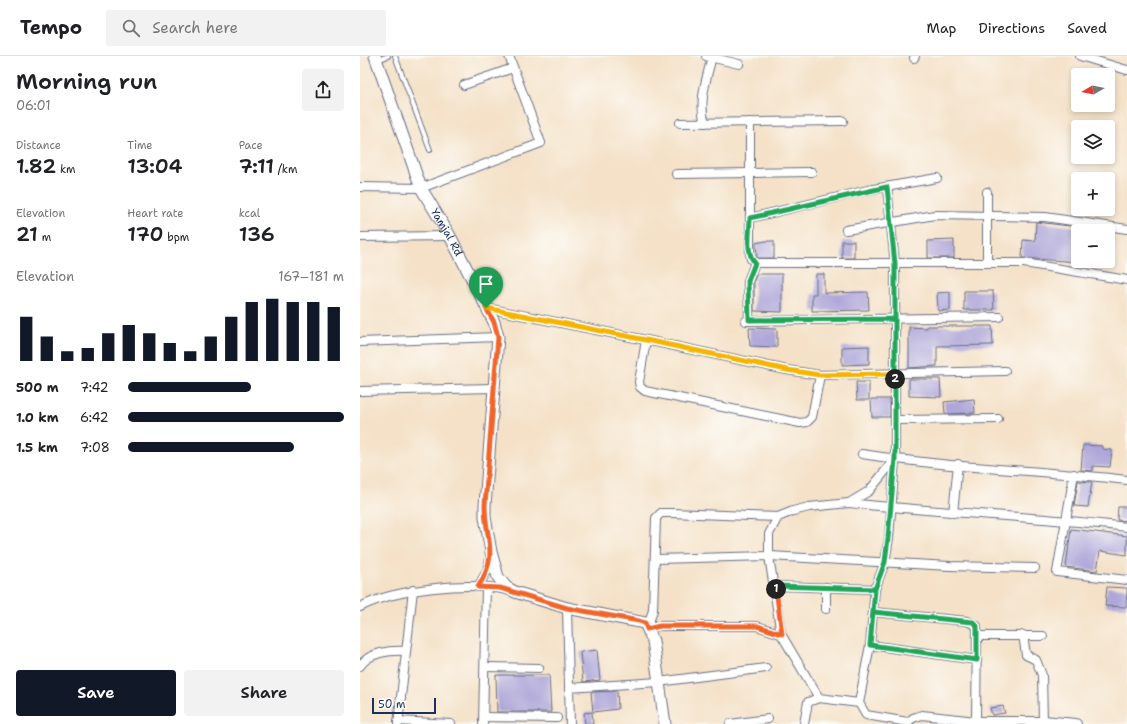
<!DOCTYPE html>
<meta charset="utf-8">
<style>
:root{--surface:#fff;--page:#f2f2f2;--text:#202124;--muted:#757577;--line:#e0e0e0;--accent:#111827}
body{margin:0;font-family:"Shantell Sans",sans-serif;background:var(--page);color:var(--text);height:100vh;display:flex;flex-direction:column;font-size:15px;white-space:nowrap}
*{box-sizing:border-box;margin:0}
p{font-size:13px;color:var(--muted)}
.icon{flex:none;width:22px;height:22px;fill:none;stroke:currentColor;stroke-width:2;stroke-linecap:round;stroke-linejoin:round}
.map{position:relative;flex:1;overflow:hidden}
.side{display:flex;flex-direction:column;background:var(--surface);width:360px}
.side>*{flex:none}
.needle{width:26px;rotate:261deg}
.controls{position:absolute;left:711px;top:12px;display:grid;gap:8px}
.controls a{display:grid;place-items:center;width:44px;height:44px;border-radius:4px;background:var(--surface);box-shadow:0 2px 6px #0003;font-size:20px}
.scale{position:absolute;left:12px;bottom:10px;width:64px;box-sizing:border-box;padding-left:4px;border:2px solid #1b2f5e;border-top:0;font-size:11px;line-height:14px;white-space:nowrap;color:#1b2f5e;-webkit-text-stroke:3px #fdfcf7;paint-order:stroke}
.pin{position:absolute;display:grid;place-items:center;width:34px;height:34px;color:#fff;margin:-41px -17px;border-radius:50% 50% 50% 0;rotate:-45deg;box-shadow:0 0 4px #0007}
.pin .icon{rotate:45deg}
.km{position:absolute;width:20px;height:20px;margin:-10px;border-radius:50%;background:#222;color:#fff;font-size:11px;line-height:20px;text-align:center}
.round{display:grid;place-items:center;flex:none;width:42px;height:42px;border-radius:4px;background:var(--page)}
.summary{display:flex;align-items:center;justify-content:space-between;height:68px;padding:0 16px}
h1{font-size:22px;font-weight:600;line-height:30px}
.stats{display:grid;grid-template-columns:repeat(3,1fr);gap:6px;height:68px;padding:4px 16px}
.stats div{display:grid;align-content:center}
.stats b{font-size:20px;font-weight:600}
.stats small{font-size:11px;font-weight:400}
.stats p{font-size:11px}
.chart{height:112px;padding:8px 16px}
.chart p{display:flex;justify-content:space-between}
.chart svg{width:100%;height:72px;margin-top:4px;stroke:var(--accent);stroke-width:6}
.button{display:flex;gap:8px;margin-top:auto;padding:8px 16px}
.button a{flex:1;height:46px;border-radius:4px;background:var(--accent);color:#fff;font-size:16px;font-weight:600;line-height:46px;text-align:center}
.button a+a{background:var(--page);color:var(--text)}
ul{padding:0 16px;list-style:none;font-size:13px}
li{display:grid;grid-template-columns:64px 48px 1fr;align-items:center;height:30px}
li i{height:10px;border-radius:5px;background:var(--accent)}
header{display:flex;align-items:center;gap:24px;box-sizing:border-box;height:56px;padding:0 20px;background:var(--surface);border-bottom:1px solid var(--line)}
header strong{font-size:19px}
nav{display:flex;gap:22px;margin-inline-start:auto;font-size:14px}
.search{width:280px;height:36px;background:var(--page);display:flex;align-items:center;gap:10px;box-sizing:border-box;padding:0 14px;border-radius:4px;color:var(--muted);font-size:15px}
main{display:flex;flex:1;min-height:0}
.map>svg:first-child{display:block}
.building{fill:#afa7d9}
.lines{fill:none;stroke-linecap:round;stroke-linejoin:round}
.service-casing{stroke:#676d83;stroke-width:6}
.minor-casing{stroke:#676d83;stroke-width:10}
.tertiary-casing{stroke:#676d83;stroke-width:12}
.secondary-casing{stroke:#676d83;stroke-width:13}
.service{stroke:#fff;stroke-width:4}
.minor{stroke:#fff;stroke-width:8}
.tertiary{stroke:#fff;stroke-width:10}
.secondary{stroke:#fff;stroke-width:11}
.split-1-casing{stroke:#fff;stroke-width:8}
.split-2-casing{stroke:#fff;stroke-width:8}
.split-3-casing{stroke:#fff;stroke-width:8}
.split-4-casing{stroke:#fff;stroke-width:8}
.split-1{stroke:#f0652b;stroke-width:5}
.split-2{stroke:#22a559;stroke-width:5}
.split-3{stroke:#22a559;stroke-width:5}
.split-4{stroke:#f5b400;stroke-width:5}
.labels{text-anchor:middle;dominant-baseline:central;stroke-width:3.5;stroke-linejoin:round;paint-order:stroke}
.street-label{font-size:11px;fill:#1b2f5e;stroke:#fdfcf7}
</style>
<header>
<strong>Tempo</strong>
<div class="search"><svg class="icon" aria-label="search" viewBox="0 0 24 24"><circle cx="10" cy="10" r="6"/><path d="M15 15l6 6"/></svg>Search here</div>
<nav><a>Map</a><a>Directions</a><a>Saved</a></nav>
</header>
<main>
<section class="side">
<div class="summary"><div><h1>Morning run</h1><p>06:01</p></div><a class="round"><svg class="icon" aria-label="share" viewBox="0 0 24 24"><path d="M12 15V3M7 8l5-5 5 5M5 13v7h14v-7"/></svg></a></div>
<div class="stats">
<div><p>Distance</p><b>1.82<small> km</small></b></div>
<div><p>Time</p><b>13:04</b></div>
<div><p>Pace</p><b>7:11<small> /km</small></b></div>
</div>
<div class="stats">
<div><p>Elevation</p><b>21<small> m</small></b></div>
<div><p>Heart rate</p><b>170<small> bpm</small></b></div>
<div><p>kcal</p><b>136</b></div>
</div>
<div class="chart"><p><span>Elevation</span>167–181 m</p>
<svg viewBox="0 0 160 44" preserveAspectRatio="none"><path d="M5 44V17M15 44V29M25 44V38M35 44V36M45 44V27M55 44V22M65 44V27M75 44V33M85 44V38M95 44V29M105 44V17M115 44V8M125 44V6M135 44V8M145 44V8M155 44V11"/></svg>
</div>
<ul>
<li><b>500 m</b>7:42<i style="width:57%"></i></li>
<li><b>1.0 km</b>6:42<i style="width:100%"></i></li>
<li><b>1.5 km</b>7:08<i style="width:77%"></i></li>
</ul>
<div class="button"><a>Save</a><a>Share</a></div>
</section>
<div class="map">
<svg width="767" height="668" viewBox="0 0 767 668">
<rect width="100%" height="100%" fill="#fdfcf7"/>
<filter id="ink" filterUnits="userSpaceOnUse"><feTurbulence type="fractalNoise" baseFrequency=".025" numOctaves="2"/><feDisplacementMap in="SourceGraphic" scale="8" xChannelSelector="R" yChannelSelector="G"/><feConvolveMatrix kernelMatrix="1 2 1 2 8 2 1 2 1" color-interpolation-filters="sRGB"/></filter>
<filter id="wash" filterUnits="userSpaceOnUse"><feTurbulence type="fractalNoise" baseFrequency=".012" numOctaves="4" result="noise"/><feDisplacementMap in="SourceGraphic" scale="16" xChannelSelector="R" yChannelSelector="G"/><feGaussianBlur stdDeviation="0.9" result="paint"/><feColorMatrix in="noise" values="0 0 0 0 0 0 0 0 0 0 0 0 0 0 0 0 0 1.4 0 .05"/><feComposite in="paint" operator="in"/></filter>
<g filter="url(#wash)">
<rect width="100%" height="100%" fill="#f4e1c7"/>
<g id="blocks">
<g class="building">
<polygon points="676,166 718,171 718,206 662,202 663,184 675,185"/>
<polygon points="594,184 594,202 568,202 568,185"/>
<polygon points="406,185 414,185 414,202 397,202 396,187"/>
<rect x="482" y="185" width="12" height="17"/>
<polygon points="397,218 422,218 422,256 394,255 394,224"/>
<polygon points="456,218 464,218 464,237 508,236 509,254 452,255 452,238 456,238"/>
<polygon points="604,235 633,235 634,254 604,254"/>
<polygon points="590,236 590,254 578,255 577,237"/>
<polygon points="567,270 632,270 633,289 577,290 577,310 549,312 549,271 567,272"/>
<polygon points="389,272 417,273 417,291 390,290"/>
<polygon points="509,290 509,308 482,309 482,291"/>
<polygon points="549,323 580,323 581,341 549,340"/>
<polygon points="496,326 509,326 509,344 497,344"/>
<polygon points="511,343 530,343 530,361 512,361"/>
<polygon points="614,343 615,357 585,358 584,346"/>
<polygon points="723,389 742,390 742,393 752,394 750,411 733,410 733,415 721,414"/>
<polygon points="718,425 732,426 728,451 714,450"/>
<polygon points="758,451 767,451 767,465 757,464"/>
<polygon points="711,473 767,480 767,499 740,495 737,515 706,511"/>
<polygon points="747,531 767,532 766,551 745,550"/>
<polygon points="237,594 240,624 223,626 220,596"/>
<polygon points="136,619 189,619 191,656 137,656"/>
<polygon points="257,635 258,653 233,656 231,636"/>
<polygon points="643,650 645,657 632,659 630,652"/>
<polygon points="232,656 233,668 225,668 224,657"/>
</g>
</g>
</g>
<g filter="url(#ink)">
<use href="#blocks" fill-opacity="0" stroke="#676d83" stroke-width="1"/>
<g class="lines">
<g class="service-casing">
<g id="service">
<polyline points="35,0 70,94"/>
<polyline points="18,4 28,0"/>
</g>
</g>
<g class="minor-casing">
<g id="minor">
<polyline points="346,0 379,8"/>
<polyline points="720,0 767,14"/>
<polyline points="554,2 555,0"/>
<polyline points="104,29 153,12"/>
<polyline points="390,66 390,197 391,203 395,207 664,207 767,224"/>
<polyline points="320,67 483,65"/>
<path d="M345,67C338,45 347,22 352,0"/>
<polyline points="316,118 452,116"/>
<polyline points="0,131 61,132 181,87 149,0"/>
<polyline points="627,136 627,207"/>
<polyline points="390,162 508,134 577,122"/>
<polyline points="486,174 575,159 685,161 767,173"/>
<polyline points="0,181 90,180"/>
<polyline points="126,252 286,284 427,314 460,319 645,315"/>
<polyline points="389,264 388,225 395,207"/>
<polyline points="386,265 639,261"/>
<polyline points="286,284 279,326 280,331 285,335 440,367 447,366 452,361 460,319"/>
<polyline points="0,286 138,281"/>
<polyline points="0,335 134,332"/>
<polyline points="535,364 638,363"/>
<path d="M502,398C589,412 679,414 767,424"/>
<polyline points="714,418 697,516 767,524"/>
<path d="M489,447C581,457 674,460 767,471"/>
<polyline points="593,457 598,408"/>
<polyline points="418,461 311,457 301,457 296,462 293,554 287,573 300,570 397,570 421,578 459,642 499,647 506,659 548,666 553,662 562,659 616,665 683,665 682,619 676,604 666,599 663,579"/>
<polyline points="296,503 409,500 590,510 675,512"/>
<polyline points="415,530 515,533"/>
<polyline points="118,531 127,515 131,499"/>
<path d="M0,551C35,533 112,524 150,535"/>
<polyline points="207,552 210,668"/>
<polyline points="466,553 466,531"/>
<polyline points="513,556 607,565 617,570 616,665"/>
<polyline points="421,578 409,500 409,478 418,461 433,455 449,451 489,447 509,435 535,403"/>
<polyline points="618,580 683,580"/>
<polyline points="510,589 617,604"/>
<path d="M0,610C9,596 31,594 46,595"/>
<polyline points="125,611 179,612"/>
<polyline points="209,632 298,626 406,612"/>
<polyline points="499,647 510,589 515,533 525,506 529,482 535,403 535,208 527,131"/>
<polyline points="124,661 197,662"/>
<polyline points="38,665 91,668"/>
<polyline points="38,668 53,534"/>
<polyline points="123,668 126,531"/>
<polyline points="370,668 408,663"/>
<polyline points="444,668 448,646 459,642"/>
</g>
</g>
<g class="tertiary-casing">
<polyline id="tertiary" points="682,668 683,665 716,668"/>
</g>
<g class="secondary-casing">
<g id="secondary">
<path id="s1" d="M15,0L61,132L90,180L134,266L138,281L125,449V461L131,496L138,521L146,531L155,536L207,552L285,567L293,585L305,668"/>
</g>
</g>
<use href="#service" class="service"/>
<use href="#minor" class="minor"/>
<use href="#tertiary" class="tertiary"/>
<use href="#secondary" class="secondary"/>
</g>
</g>
<g class="lines" filter="url(#ink)">
<g class="split-1-casing">
<path id="split-1" d="M126,252L134,266L138,281L125,449C125,485 140,496 118,531L140,532L207,552L279,565L285,567L287,573L300,570H397L422,578L416,533"/>
</g>
<g class="split-2-casing">
<polyline id="split-2" points="416,533 416,530 515,533 513,556 613,566 617,570 617,604 510,589 515,533 525,506 528,482 535,403 535,323"/>
</g>
<g class="split-3-casing">
<path id="split-3" d="M529,318H535V263L389,264L388,225L395,207C385,196 390,176 390,162L527,131L535,208V323"/>
</g>
<g class="split-4-casing">
<polyline id="split-4" points="126,252 286,284 427,314 460,319 529,318"/>
</g>
<use href="#split-1" class="split-1"/>
<use href="#split-2" class="split-2"/>
<use href="#split-3" class="split-3"/>
<use href="#split-4" class="split-4"/>
</g>
<g class="labels">
<g class="street-label">
<text stroke="none"><textPath href="#s1" startOffset="191">Yamjal Rd</textPath></text>
</g>
</g>
</svg>
<div class="controls">
<a><svg class="needle" viewBox="-14 -14 28 28"><path d="M0-13l5 13h-10z" fill="#e53935"/><path d="M0 13l5-13h-10z" fill="#757577"/></svg></a>
<a><svg class="icon" aria-label="layers" viewBox="0 0 24 24"><path d="M12 4l9 5-9 5-9-5zM3 14l9 5 9-5"/></svg></a>
<a>+</a>
<a>−</a>
</div>
<div class="scale">50 m</div>
<div class="pin" style="left:126px;top:252px;background:#1e9e55"><svg class="icon" aria-label="arrive" viewBox="0 0 24 24"><path d="M6 21V4h12l-3 4 3 4H6"/></svg></div>
<b class="km" style="left:416px;top:533px">1</b>
<b class="km" style="left:535px;top:323px">2</b>
</div>
</main>
